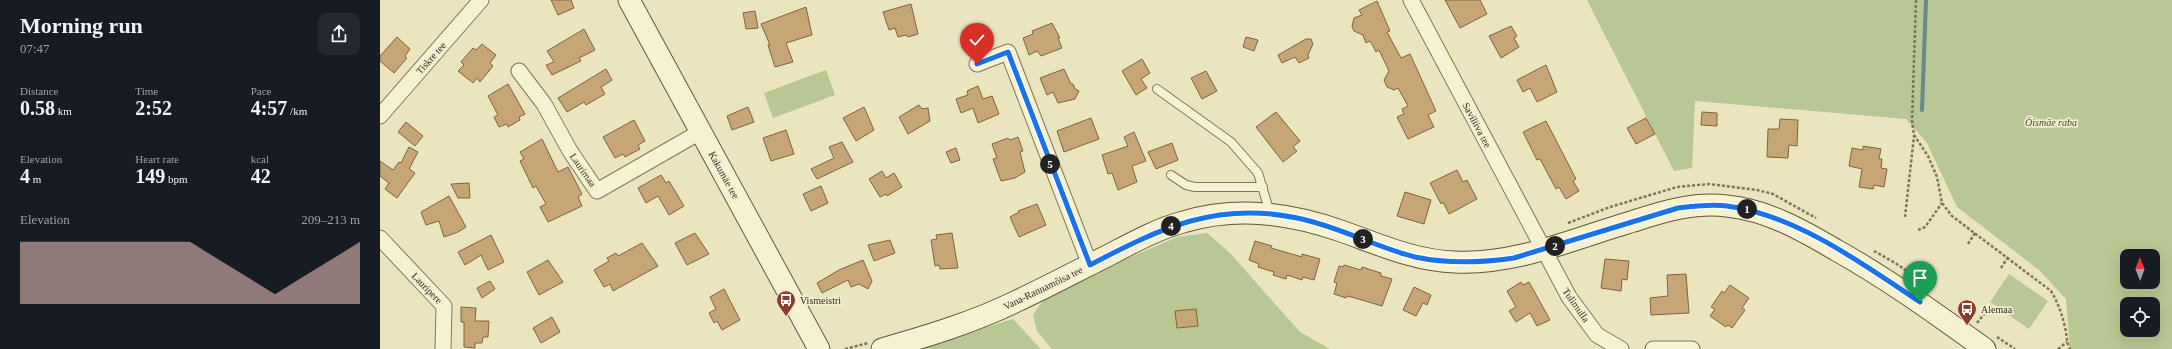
<!DOCTYPE html>
<meta charset="utf-8">
<style>
:root{--surface:#171b24;--page:#242831;--text:#f1f3f6;--muted:#9ea1a6;--accent:#c4a19c}
body{margin:0;font-family:Georgia,serif;background:var(--page);color:var(--text);height:100vh;display:flex;flex-direction:column;font-size:15px;white-space:nowrap}
*{box-sizing:border-box;margin:0}
p{font-size:13px;color:var(--muted)}
.icon{flex:none;width:22px;height:22px;fill:none;stroke:currentColor;stroke-width:2;stroke-linecap:round;stroke-linejoin:round}
.map{position:relative;flex:1;overflow:hidden}
.drawer{display:flex;flex-direction:column;background:var(--surface);width:380px}
.drawer>*{flex:none}
.needle{width:26px;rotate:359deg}
.controls{position:absolute;left:1740px;top:249px;display:grid;gap:8px}
.controls a{display:grid;place-items:center;width:40px;height:40px;border-radius:8px;background:var(--surface);box-shadow:0 4px 16px #0002;font-size:20px}
.pin{position:absolute;display:grid;place-items:center;width:34px;height:34px;color:#fff;margin:-41px -17px;border-radius:50% 50% 50% 0;rotate:-45deg;box-shadow:0 0 4px #0007}
.pin .icon{rotate:45deg}
.km{position:absolute;width:20px;height:20px;margin:-10px;border-radius:50%;background:#222;color:#fff;font-size:11px;line-height:20px;text-align:center}
.round{display:grid;place-items:center;flex:none;width:42px;height:42px;border-radius:8px;background:var(--page)}
.head{display:flex;align-items:center;justify-content:space-between;height:68px;padding:0 20px}
h1{font-size:22px;font-weight:800;line-height:30px}
.metrics{display:grid;grid-template-columns:repeat(3,1fr);gap:6px;height:68px;padding:4px 20px}
.metrics div{display:grid;align-content:center}
.metrics b{font-size:20px;font-weight:800}
.metrics small{font-size:11px;font-weight:400}
.metrics p{font-size:11px}
.chart{height:112px;padding:8px 20px}
.chart p{display:flex;justify-content:space-between}
.chart svg{width:100%;height:72px;margin-top:4px;fill:var(--accent);opacity:.7}
main{display:flex;flex:1;min-height:0}
.map>svg:first-child{display:block}
.green{fill:#b8c794;fill-rule:evenodd}
.lines{fill:none;stroke-linecap:round;stroke-linejoin:round}
.stream{stroke:#6a8987;stroke-width:4}
.building{fill:#c6a577;stroke:#7f6440}
.lane-casing{stroke:#817558;stroke-width:10}
.street-casing{stroke:#817558;stroke-width:17}
.secondary-casing{stroke:#63563c;stroke-width:23}
.path{stroke:#817558;stroke-width:2.5;stroke-dasharray:3 2;stroke-linecap:butt}
.lane{stroke:#f6f1d1;stroke-width:8}
.street{stroke:#f6f1d1;stroke-width:15}
.secondary{stroke:#f6f1d1;stroke-width:21}
.route-casing{stroke:#fff;stroke-width:8}
.route{stroke:#1a73e8;stroke-width:5}
.labels{text-anchor:middle;dominant-baseline:central;stroke-width:3.5;stroke-linejoin:round;paint-order:stroke}
.street-label{font-size:10px;fill:#322a1c;stroke:#f2eece}
.park-label{font-size:10px;font-style:italic;fill:#3c4d24;stroke:#f2eece}
.poi-label{font-size:10px;fill:#322a1c;stroke:#f2eece;text-anchor:start}
</style>
<main>
<section class="drawer">
<div class="head"><div><h1>Morning run</h1><p>07:47</p></div><a class="round"><svg class="icon" aria-label="share" viewBox="0 0 24 24"><path d="M12 15V3M7 8l5-5 5 5M5 13v7h14v-7"/></svg></a></div>
<div class="metrics">
<div><p>Distance</p><b>0.58<small> km</small></b></div>
<div><p>Time</p><b>2:52</b></div>
<div><p>Pace</p><b>4:57<small> /km</small></b></div>
</div>
<div class="metrics">
<div><p>Elevation</p><b>4<small> m</small></b></div>
<div><p>Heart rate</p><b>149<small> bpm</small></b></div>
<div><p>kcal</p><b>42</b></div>
</div>
<div class="chart"><p><span>Elevation</span>209–213 m</p>
<svg viewBox="0 0 160 44" preserveAspectRatio="none"><path d="M0 44V6L10 6L20 6L30 6L40 6L50 6L60 6L70 6L80 6L90 14L100 22L110 30L120 38L130 30L140 22L150 14L160 6V44z"/></svg>
</div>
</section>
<div class="map">
<svg width="1792" height="349" viewBox="0 0 1792 349">
<rect width="100%" height="100%" fill="#eae5bf"/>
<g class="green">
<path d="M1207,0H1792V349H1690L1686,299L1659,270L1577,207L1547,143L1526,119L1315,101L1312,168L1294,171ZM1747,256H1773V282H1747ZM1747,304H1773V330H1747Z"/>
<polygon points="446,70 455,95 393,118 384,93"/>
<polygon points="827,233 850,253 920,332 950,349 672,349 657,331 653,315 664,299 744,260 797,237"/>
<polygon points="1629,274 1668,301 1649,329 1610,302"/>
<polygon points="633,319 661,349 534,349"/>
</g>
<g class="lines">
<polyline class="stream" points="1542,110 1546,0"/>
</g>
<g class="building">
<polygon points="171,0 191,0 194,8 178,15"/>
<polygon points="1065,0 1100,0 1107,14 1080,28"/>
<polygon points="997,1 1010,31 1007,32 1021,58 1030,54 1056,111 1048,115 1054,127 1028,139 1017,117 1024,114 1022,109 1028,106 1018,88 1014,90 1007,87 1004,80 1009,71 999,50 996,52 992,44 989,41 986,43 983,35 974,31 972,27 974,18 982,15 979,10"/>
<polygon points="531,4 538,34 528,37 526,35 518,37 515,28 509,30 503,12"/>
<polygon points="426,7 432,35 406,43 413,62 395,67 388,45 390,45 381,24"/>
<polygon points="375,11 378,28 366,29 363,13"/>
<polygon points="672,23 680,38 678,38 682,48 661,56 657,51 649,55 643,38 653,34 652,31"/>
<polygon points="1131,26 1137,36 1134,38 1139,47 1121,58 1109,36"/>
<polygon points="204,29 215,50 199,58 201,61 172,75 166,65 174,62 167,51"/>
<polygon points="17,37 30,49 25,56 27,58 14,73 0,61 0,56"/>
<polygon points="866,37 878,40 874,51 863,47"/>
<polygon points="926,39 931,39 933,44 928,55 929,58 919,63 915,57 902,63 898,55"/>
<polygon points="102,44 116,55 110,63 113,66 100,82 97,78 93,83 78,71 84,65 81,62 93,48 96,50"/>
<polygon points="762,59 770,73 761,79 767,88 756,95 742,71"/>
<polygon points="1166,65 1177,92 1157,102 1150,88 1143,92 1137,80"/>
<polygon points="226,69 232,80 221,87 225,94 206,105 204,102 187,112 178,98"/>
<polygon points="684,69 691,84 693,84 695,89 699,91 695,99 678,103 673,92 667,95 660,78"/>
<polygon points="826,71 837,91 822,99 811,78"/>
<polygon points="128,84 145,114 139,117 140,120 128,127 127,124 119,127 114,117 118,115 108,96"/>
<polygon points="598,86 603,99 612,96 619,114 598,123 593,108 581,113 576,99 588,95 587,91"/>
<polygon points="539,105 542,109 548,108 550,121 528,134 519,117"/>
<polygon points="368,107 374,122 352,130 347,116"/>
<polygon points="484,107 494,130 476,141 463,118"/>
<polygon points="896,112 920,141 913,147 917,151 903,162 876,127"/>
<polygon points="1322,112 1337,113 1337,126 1321,125"/>
<polygon points="711,118 719,139 684,152 677,131"/>
<polygon points="1266,118 1275,134 1256,144 1247,128"/>
<polygon points="1400,119 1418,120 1417,146 1409,145 1408,158 1387,157 1388,129 1399,129"/>
<polygon points="254,120 265,141 258,145 260,149 245,157 243,154 235,158 223,137"/>
<polygon points="1166,121 1196,179 1193,181 1199,191 1186,199 1179,187 1176,189 1160,159 1157,160 1143,132"/>
<polygon points="26,122 43,136 35,146 18,132"/>
<polygon points="406,130 414,154 391,161 383,138"/>
<polygon points="754,132 766,161 752,166 757,182 738,190 732,173 728,174 722,155 748,146 744,137"/>
<polygon points="638,137 643,151 640,152 645,172 635,178 621,181 613,159 617,158 612,144 628,138 630,140"/>
<polygon points="162,139 178,172 188,167 202,194 198,197 202,206 168,222 160,207 166,204 156,186 153,188 140,161 144,159 140,152"/>
<polygon points="462,142 473,162 437,179 431,169 454,158 449,147"/>
<polygon points="792,143 798,160 776,169 768,152"/>
<polygon points="1483,146 1501,149 1499,159 1502,159 1501,168 1507,169 1504,187 1494,185 1493,189 1479,187 1482,169 1469,166 1472,148 1483,150"/>
<polygon points="29,147 38,152 29,169 35,173 17,198 5,189 9,183 0,176 0,161 13,170 19,162 21,163"/>
<polygon points="576,148 580,160 571,163 566,152"/>
<polygon points="1077,170 1083,182 1087,180 1097,199 1069,214 1063,202 1061,204 1050,183"/>
<polygon points="502,171 506,178 514,173 522,187 507,196 506,194 500,197 489,179"/>
<polygon points="281,175 286,183 289,181 304,206 289,215 278,196 266,203 258,188"/>
<polygon points="89,183 90,198 78,198 71,184"/>
<polygon points="441,186 448,203 431,211 423,194"/>
<polygon points="1025,192 1051,200 1044,224 1017,216"/>
<polygon points="69,196 86,227 78,232 64,237 59,221 46,225 41,212"/>
<polygon points="657,204 666,225 639,237 630,217 639,212 638,211"/>
<polygon points="315,233 329,254 307,265 295,243"/>
<polygon points="572,233 578,268 560,269 559,265 555,266 551,240 557,239 556,235"/>
<polygon points="111,235 124,262 108,270 101,255 85,265 78,252"/>
<polygon points="510,240 515,253 494,261 488,245"/>
<polygon points="875,241 892,246 891,248 922,257 922,254 940,259 934,280 923,277 922,280 907,275 906,279 893,275 894,272 878,267 879,264 869,260"/>
<polygon points="262,243 278,266 233,291 230,284 224,287 214,270 229,261 227,258 236,253 238,256"/>
<polygon points="1225,259 1249,261 1247,280 1242,279 1241,291 1221,288"/>
<polygon points="168,260 183,282 159,295 147,272"/>
<polygon points="483,260 492,281 488,289 479,284 471,287 468,280 442,293 437,283 459,270"/>
<polygon points="964,265 981,270 982,267 1001,273 1001,276 1012,279 1002,306 975,298 967,296 966,298 954,294 957,283 954,282 959,266 963,267"/>
<polygon points="1306,274 1309,313 1271,315 1270,298 1288,296 1287,275"/>
<polygon points="110,281 115,289 102,298 97,288"/>
<polygon points="1141,282 1143,285 1149,282 1170,320 1157,326 1150,313 1136,322 1129,311 1136,307 1127,291"/>
<polygon points="1350,285 1369,298 1362,308 1365,310 1352,328 1348,325 1346,327 1330,316 1335,309 1331,307 1342,291 1344,293"/>
<polygon points="1034,287 1051,295 1047,305 1043,303 1036,316 1023,310"/>
<polygon points="344,289 360,320 342,330 337,321 334,323 329,313 336,309 330,297"/>
<polygon points="81,307 96,308 95,321 109,321 108,337 103,337 102,343 95,343 95,348 84,347 84,322 81,322"/>
<polygon points="816,309 818,326 797,328 795,311"/>
<polygon points="172,317 180,332 161,343 153,328"/>
</g>
<g class="lines">
<g class="lane-casing">
<g id="lane">
<polyline points="777,89 851,142 878,173 890,213"/>
<polyline points="791,175 806,185 815,187 883,187"/>
</g>
</g>
<g class="street-casing">
<g id="street">
<polyline points="1031,0 1189,297 1217,335 1241,349"/>
<polyline points="597,64 628,52 710,265"/>
<polyline points="139,71 164,104 190,151 217,191 320,132"/>
<polyline points="0,116 101,0"/>
<polyline points="0,238 64,306 63,349"/>
<polyline points="1273,349 1312,349"/>
</g>
</g>
<g class="secondary-casing">
<g id="secondary">
<polyline points="249,0 439,349"/>
<path d="M502,349C548,336 594,322 637,301C667,287 697,271 727,256C752,243 777,229 803,222C857,206 909,213 961,231C998,244 1035,261 1075,262C1137,265 1195,238 1254,221C1284,211 1315,202 1347,206C1387,210 1422,230 1456,250C1508,279 1556,314 1605,349"/>
</g>
</g>
<g class="path">
<path d="M1536,0L1532,121L1534,135L1548,156L1557,177L1562,203L1572,216L1671,291C1678,303 1682,314 1685,327C1687,335 1686,341 1690,349"/>
<polyline points="1525,217 1534,136"/>
<polyline points="1188,223 1230,207 1297,187 1329,184 1377,190 1393,194 1436,218"/>
<polyline points="1538,230 1545,227 1562,203"/>
<polyline points="1588,244 1595,233"/>
<polyline points="1494,251 1517,264 1539,280"/>
<polyline points="1621,268 1628,257"/>
<polyline points="1597,323 1612,304"/>
<polyline points="1617,337 1635,349"/>
<polyline points="465,349 488,343"/>
<polyline points="1678,349 1687,342"/>
</g>
<use href="#lane" class="lane"/>
<use href="#street" class="street"/>
<use href="#secondary" class="secondary"/>
</g>
<g class="lines">
<g class="route-casing">
<path id="route" d="M597,64L628,52L710,265C780,228 837,201 917,218C958,226 995,247 1035,257C1068,264 1100,263 1134,258L1298,208C1314,206 1331,204 1347,206C1416,215 1483,264 1540,302"/>
</g>
<use href="#route" class="route"/>
</g>
<defs>
<g id="bus-pin" transform="scale(1)"><path d="M0 17L-7.5 6A9.5 9.5 0 1 1 7.5 6Z" fill="#8c3c2d" stroke="#f2eece"/><path d="M-5-6H5V4H4V6H2V4H-2V6H-4V4H-5ZM-3.5-4V0h7V-4ZM-3.5 1.2v1.5H-2V1.2ZM2 1.2v1.5H3.5V1.2Z" fill="#fff"/></g>
</defs>
<g fill-rule="evenodd">
<use href="#bus-pin" x="406" y="300"/>
<use href="#bus-pin" x="1587" y="309"/>
</g>
<g class="labels">
<g class="street-label">
<text transform="translate(51 58) rotate(-48)">Tiskre tee</text>
<text transform="translate(1097 125) rotate(62)">Saviliiva tee</text>
<text transform="translate(203 170) rotate(55)">Laurimaa</text>
<text transform="translate(344 175) rotate(61)">Kakumäe tee</text>
<text transform="translate(47 288) rotate(46)">Lauripere</text>
<text transform="translate(663 288) rotate(-26)">Vana-Rannamõisa tee</text>
<text transform="translate(1196 305) rotate(55)">Tulimulla</text>
</g>
<g class="park-label">
<text x="1671" y="122">Õismäe raba</text>
</g>
<g class="poi-label">
<text x="420" y="300">Vismeistri</text>
<text x="1601" y="309">Alemaa</text>
</g>
</g>
</svg>
<div class="controls">
<a><svg class="needle" viewBox="-14 -14 28 28"><path d="M0-13l5 13h-10z" fill="#e53935"/><path d="M0 13l5-13h-10z" fill="#9ea1a6"/></svg></a>
<a><svg class="icon" aria-label="locate" viewBox="0 0 24 24"><circle cx="12" cy="12" r="6"/><path d="M12 2v4M12 18v4M2 12h4M18 12h4"/></svg></a>
</div>
<div class="pin" style="left:1540px;top:302px;background:#1e9e55"><svg class="icon" aria-label="arrive" viewBox="0 0 24 24"><path d="M6 21V4h12l-3 4 3 4H6"/></svg></div>
<div class="pin" style="left:597px;top:64px;background:#d93025"><svg class="icon" aria-label="check" viewBox="0 0 24 24"><path d="M5 12l5 5 9-10"/></svg></div>
<b class="km" style="left:1367px;top:209px">1</b>
<b class="km" style="left:1175px;top:246px">2</b>
<b class="km" style="left:983px;top:239px">3</b>
<b class="km" style="left:791px;top:226px">4</b>
<b class="km" style="left:670px;top:164px">5</b>
</div>
</main>
